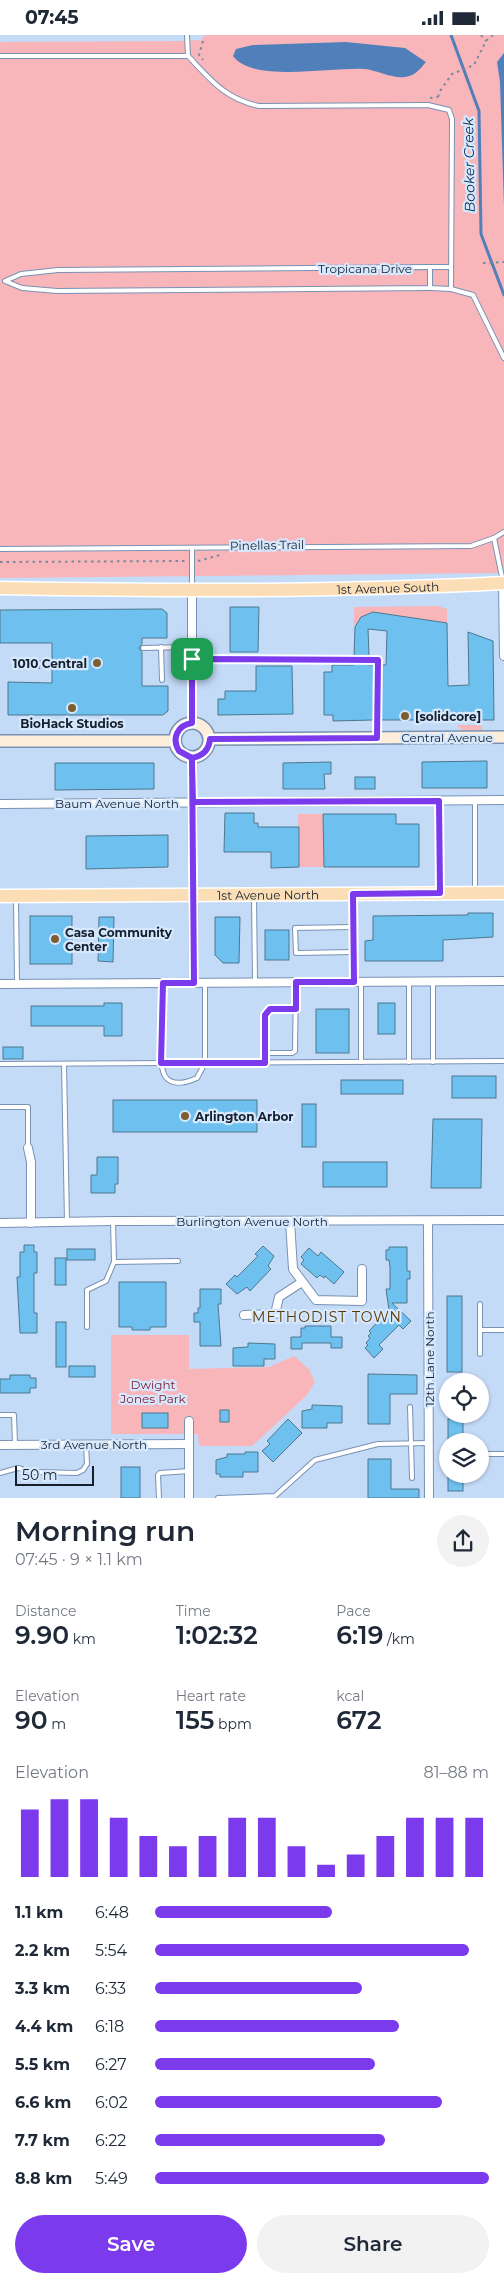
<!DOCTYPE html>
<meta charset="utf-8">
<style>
:root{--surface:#fff;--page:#f2f2f3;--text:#1f2937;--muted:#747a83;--accent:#7c3aed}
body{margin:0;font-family:Montserrat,sans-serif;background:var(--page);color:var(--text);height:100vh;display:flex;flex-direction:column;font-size:19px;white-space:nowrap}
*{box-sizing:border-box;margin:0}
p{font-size:16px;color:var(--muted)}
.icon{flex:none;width:28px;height:28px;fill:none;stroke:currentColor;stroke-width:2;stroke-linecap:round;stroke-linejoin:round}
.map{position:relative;height:1463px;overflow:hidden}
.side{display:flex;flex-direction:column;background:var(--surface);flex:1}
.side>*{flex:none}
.buttons{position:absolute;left:439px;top:1338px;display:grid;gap:10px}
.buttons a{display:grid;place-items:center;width:50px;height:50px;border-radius:50%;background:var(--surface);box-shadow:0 1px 4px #0004;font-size:25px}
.scale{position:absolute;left:15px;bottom:12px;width:79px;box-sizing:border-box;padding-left:5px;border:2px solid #16202d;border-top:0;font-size:14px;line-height:18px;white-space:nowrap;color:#16202d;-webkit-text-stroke:4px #d6e8fe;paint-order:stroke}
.pin{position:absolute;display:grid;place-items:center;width:42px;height:42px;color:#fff;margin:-21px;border-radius:10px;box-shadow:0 2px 8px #0006}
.round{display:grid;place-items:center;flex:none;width:52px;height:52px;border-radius:26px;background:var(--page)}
.summary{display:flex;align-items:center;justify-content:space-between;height:85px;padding:0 15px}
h1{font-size:28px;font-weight:600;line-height:38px}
.stats{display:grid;grid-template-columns:repeat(3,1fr);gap:8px;height:85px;padding:5px 15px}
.stats div{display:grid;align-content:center}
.stats b{font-size:25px;font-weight:600}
.stats small{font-size:14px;font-weight:400}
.stats p{font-size:14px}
.chart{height:140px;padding:10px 15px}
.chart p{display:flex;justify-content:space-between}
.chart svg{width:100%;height:90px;margin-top:5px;stroke:var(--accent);stroke-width:6}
.primary-button{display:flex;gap:10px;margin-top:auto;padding:10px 15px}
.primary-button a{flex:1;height:58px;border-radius:30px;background:var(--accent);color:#fff;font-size:20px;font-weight:600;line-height:58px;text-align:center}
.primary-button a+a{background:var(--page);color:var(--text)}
ul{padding:0 15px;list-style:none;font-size:16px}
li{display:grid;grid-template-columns:80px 60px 1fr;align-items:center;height:38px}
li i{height:12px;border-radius:6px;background:var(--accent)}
.status{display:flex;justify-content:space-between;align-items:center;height:35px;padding:0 25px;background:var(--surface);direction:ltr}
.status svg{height:14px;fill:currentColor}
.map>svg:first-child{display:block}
.green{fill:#f8b6bb}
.water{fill:#507fb9}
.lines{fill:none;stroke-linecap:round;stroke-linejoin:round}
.stream{stroke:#507fb9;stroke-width:3}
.building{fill:#6ec1ef;stroke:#4d778e}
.lane-casing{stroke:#7892b4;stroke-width:6}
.street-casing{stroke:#7892b4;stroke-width:10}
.secondary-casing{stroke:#7892b4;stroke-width:14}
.primary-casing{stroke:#fff;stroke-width:15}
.path{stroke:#78899f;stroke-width:2;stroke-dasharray:2.5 4;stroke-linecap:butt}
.lane{stroke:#fff;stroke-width:4}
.street{stroke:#fff;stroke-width:8}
.secondary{stroke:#fdeedb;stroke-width:11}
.primary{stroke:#fbdeb6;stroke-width:12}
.route-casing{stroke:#fff;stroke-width:10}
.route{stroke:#7c3aed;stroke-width:6}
.poi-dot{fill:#7c5e32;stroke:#d6e8fe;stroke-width:2}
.labels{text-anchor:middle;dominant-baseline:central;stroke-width:4.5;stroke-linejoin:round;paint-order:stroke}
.street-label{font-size:12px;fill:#16202d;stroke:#d6e8fe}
.poi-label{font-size:12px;font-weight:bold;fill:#16202d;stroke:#d6e8fe;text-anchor:start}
.park-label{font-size:12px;fill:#811d31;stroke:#d6e8fe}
.water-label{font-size:14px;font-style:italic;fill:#0b2d53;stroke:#d6e8fe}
.neighbourhood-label{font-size:14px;letter-spacing:1px;fill:#593900;stroke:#d6e8fe}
</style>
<div class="status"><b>07:45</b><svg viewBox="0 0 49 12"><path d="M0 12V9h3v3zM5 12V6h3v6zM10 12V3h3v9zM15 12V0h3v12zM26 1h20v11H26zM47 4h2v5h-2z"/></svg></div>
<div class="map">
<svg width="504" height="1463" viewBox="0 0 504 1463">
<rect width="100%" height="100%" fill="#c4dbf8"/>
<g class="green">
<polygon points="205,0 504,0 504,538 0,543 0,7 179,6 201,5"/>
<polygon points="438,571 447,574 447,588 373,577 361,582 354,591 354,572"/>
<polygon points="456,690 482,690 482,695 462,695"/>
<polygon points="298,779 323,779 324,832 299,832"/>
<polygon points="111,1300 189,1300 189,1334 269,1332 294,1321 309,1334 315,1347 306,1361 252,1411 199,1411 198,1399 111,1399"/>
</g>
<g class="water">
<path d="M346,7L405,13L426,27C420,34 415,41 405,42C393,44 377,35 364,34C332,32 252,48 233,21L236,14L253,10Z"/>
<polygon points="504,18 504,172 500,47 497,27"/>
<polygon points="21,622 41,625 40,634 21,632"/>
</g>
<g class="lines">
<polyline class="stream" points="451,0 479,76 481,199 504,260"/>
</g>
<g class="building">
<polygon points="230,572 259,572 258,617 230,617"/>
<polygon points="162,574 167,578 167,603 142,603 142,609 139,613 142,617 142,651 168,651 168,676 163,680 8,680 8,647 52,648 52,608 0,608 0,575"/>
<polygon points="373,577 447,588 448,651 469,650 468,597 493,606 494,685 381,685 382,630 386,630 387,596 368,594 369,621 354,621 355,592 361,582"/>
<polygon points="354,629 374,630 373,685 333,686 333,680 324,680 324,637 332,637 332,630 354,630"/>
<polygon points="256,631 292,631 293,679 218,680 218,664 225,664 225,656 256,656"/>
<polygon points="487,726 487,753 422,753 422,727"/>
<polygon points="331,727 331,739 324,739 325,754 283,754 283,728"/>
<polygon points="55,728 154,728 154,754 55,755"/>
<rect x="355" y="742" width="20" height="12"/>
<polygon points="225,778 254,778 254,788 258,788 258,792 299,792 299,832 271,833 271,817 224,817"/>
<polygon points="323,779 396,779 396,789 419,789 419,832 324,832"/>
<polygon points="168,800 168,832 86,834 86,801"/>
<polygon points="468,878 493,878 493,902 443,905 443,926 365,926 365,906 373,905 373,881 468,880"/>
<rect x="30" y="881" width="42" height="48"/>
<polygon points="99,882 114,882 113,927 98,926"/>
<polygon points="215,882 240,882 239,928 223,928 215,920"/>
<rect x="265" y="895" width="24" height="30"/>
<polygon points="104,968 122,968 122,1001 104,1001 104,991 31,991 31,971 104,971"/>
<rect x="378" y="968" width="17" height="31"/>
<rect x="316" y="974" width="33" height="44"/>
<rect x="3" y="1012" width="20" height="12"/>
<rect x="452" y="1041" width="44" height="22"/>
<rect x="341" y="1045" width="62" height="14"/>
<rect x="113" y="1065" width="144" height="32"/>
<rect x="302" y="1069" width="14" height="43"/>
<polygon points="433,1084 482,1084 481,1153 431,1153"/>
<polygon points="97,1122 118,1122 118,1149 115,1149 115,1158 91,1158 91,1140 97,1140"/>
<rect x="323" y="1127" width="64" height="25"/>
<polygon points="24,1210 34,1210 34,1217 37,1217 37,1238 34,1238 34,1278 37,1278 37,1298 20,1298 17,1242 20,1242 20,1217 24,1217"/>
<polygon points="263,1211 274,1221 268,1231 271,1234 250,1256 247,1252 237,1259 226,1249 235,1240 237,1242 258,1221 255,1219"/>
<polygon points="389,1212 407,1212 407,1236 410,1236 410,1244 407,1244 407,1268 392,1268 411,1286 403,1294 399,1290 379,1310 383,1314 374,1323 365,1313 368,1310 366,1308 370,1303 368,1301 371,1298 369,1296 389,1275 386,1254 390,1254 390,1232 389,1225 386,1225 386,1215 389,1215"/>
<polygon points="309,1213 318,1221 321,1217 344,1237 334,1249 325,1241 324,1243 320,1240 317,1243 301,1229 304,1225 301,1222"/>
<rect x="67" y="1214" width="28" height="11"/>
<rect x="55" y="1223" width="11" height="27"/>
<polygon points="119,1247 166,1247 166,1292 150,1292 150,1295 132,1295 132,1292 119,1292"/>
<polygon points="200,1254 221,1254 221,1269 218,1269 221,1311 200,1311 200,1287 194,1287 194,1278 198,1278 198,1273 200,1273"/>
<rect x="447" y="1261" width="15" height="76"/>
<rect x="56" y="1287" width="10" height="45"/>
<polygon points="305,1291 331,1291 331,1302 342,1302 342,1313 331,1313 331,1308 302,1308 302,1314 291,1314 291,1302 301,1302 301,1293 305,1293"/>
<polygon points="248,1308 275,1309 275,1324 264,1324 264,1331 233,1331 233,1313 248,1312"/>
<rect x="69" y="1331" width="26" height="11"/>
<polygon points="368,1339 417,1340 417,1359 390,1359 390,1389 368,1389"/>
<polygon points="10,1340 30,1340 30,1343 36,1343 36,1353 30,1353 30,1358 0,1358 0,1344 10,1344"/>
<polygon points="312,1370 342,1371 342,1388 327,1388 327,1393 302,1393 302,1376 312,1374"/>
<rect x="220" y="1375" width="9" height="12"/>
<rect x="142" y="1378" width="26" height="15"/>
<polygon points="288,1384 302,1398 273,1427 262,1416 270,1409 267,1406"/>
<rect x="448" y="1384" width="15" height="22"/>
<polygon points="245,1417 258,1417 258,1437 243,1437 243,1442 220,1442 220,1439 216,1439 216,1425 227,1422 227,1419 245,1419"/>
<polygon points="368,1424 391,1424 391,1454 419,1454 419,1463 368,1463"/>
<rect x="121" y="1432" width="19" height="31"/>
<rect x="448" y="1439" width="15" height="17"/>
</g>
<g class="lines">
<g class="lane-casing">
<g id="lane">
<polyline points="0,21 188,21 187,0"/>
<path d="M188,21C211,45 225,64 259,71L428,70L449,75L452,84L451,254"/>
<polyline points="430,232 430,253 57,256 22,253 5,246 21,239 58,235 427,232 451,232"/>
<polyline points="430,253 451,254 473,260 504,323"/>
<polyline points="494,503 503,547"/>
<polyline points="0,514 471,511 494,503 504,497"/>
<polyline points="192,514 192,554"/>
<polyline points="161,612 162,645"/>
<polyline points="143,613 192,612"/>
<polyline points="192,624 378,625 377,702"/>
<polyline points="439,766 440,856"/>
<polyline points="475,766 475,856"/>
<polyline points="254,861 255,947"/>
<polyline points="353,861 354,946"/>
<polyline points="16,863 17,948"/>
<polyline points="353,892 295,893 296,918 353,917"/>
<polyline points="409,947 409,1027"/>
<path d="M163,948C163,968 156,1026 165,1041C172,1052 188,1047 197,1043L205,1028V949"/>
<polyline points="265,1018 292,1018 295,1016 296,947"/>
<polyline points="361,1027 361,947"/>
<polyline points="433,1027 433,947"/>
<polyline points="265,1028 265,980 266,976 296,974"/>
<polyline points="0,1029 504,1026"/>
<polyline points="64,1029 67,1187"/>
<polyline points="0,1072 28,1072 28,1113"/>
<polyline points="113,1186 114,1227 178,1226"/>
<polyline points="480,1269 480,1319"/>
<polyline points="87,1292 87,1255 106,1246 114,1227"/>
<polyline points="480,1295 504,1295"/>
<polyline points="410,1372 412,1443"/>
<polyline points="0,1380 14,1380 15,1409"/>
<polyline points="480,1419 504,1419"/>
<polyline points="0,1438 18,1433 35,1437 77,1438 83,1435 87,1429 86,1409"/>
<polyline points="159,1463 158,1440 160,1438 189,1436"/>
<polyline points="218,1463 275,1461 315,1425 378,1409 429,1408"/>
</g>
</g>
<g class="street-casing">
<g id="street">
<polyline points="503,548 504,621"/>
<polyline points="192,556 192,688"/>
<polyline points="192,723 194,948"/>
<polyline points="0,769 504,765"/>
<polyline points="0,949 504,946"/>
<polyline points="28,1113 31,1127 31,1188"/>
<polyline points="290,1186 293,1234 316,1265 362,1266 362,1234"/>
<polyline points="428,1186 429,1463"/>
<polyline points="0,1188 113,1186 504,1185"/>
<polyline points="244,1280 275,1279 279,1262 302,1247"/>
<polyline points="189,1386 189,1463"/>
<polyline points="0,1410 189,1409"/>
</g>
</g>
<g class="secondary-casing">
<g id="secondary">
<circle cx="192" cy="705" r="17"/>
<polyline points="210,704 504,702"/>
<polyline points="0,706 175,706"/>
</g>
</g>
<g class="primary-casing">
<g id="primary">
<path id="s1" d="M0,553C168,556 336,557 504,548"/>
<path id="s2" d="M0,861L504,858"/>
</g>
</g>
<g class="path">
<polyline points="481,0 486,6"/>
<polyline points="203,6 199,20 203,25"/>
<polyline points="438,62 440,56 452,39 474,30 486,6 493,0"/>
<polyline points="430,63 438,62"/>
<polyline points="483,228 504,227"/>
<polyline points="198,526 220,520"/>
<polyline points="0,527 186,526"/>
</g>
<use href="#lane" class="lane"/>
<use href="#street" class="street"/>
<use href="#secondary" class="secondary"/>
<use href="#primary" class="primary"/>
</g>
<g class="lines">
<g class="route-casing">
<path id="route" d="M192,624V688C178,690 171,703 179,716L192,723L194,948H163L161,1028H265V980L270,974H296V947H354L353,859L440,858L439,766L193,767L192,729V723C203,721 209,715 210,704L377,703L378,625L192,624"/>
</g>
<use href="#route" class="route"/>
</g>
<g class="poi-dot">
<circle cx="97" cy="628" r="5"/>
<circle cx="72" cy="673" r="5"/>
<circle cx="405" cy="681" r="5"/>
<circle cx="55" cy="904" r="5"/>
<circle cx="185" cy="1081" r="5"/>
</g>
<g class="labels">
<g class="street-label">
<text x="365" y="233">Tropicana Drive</text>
<text transform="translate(267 510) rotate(-1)">Pinellas Trail</text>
<text stroke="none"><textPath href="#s1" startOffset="388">1st Avenue South</textPath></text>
<text x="447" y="702">Central Avenue</text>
<text x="117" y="768">Baum Avenue North</text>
<text stroke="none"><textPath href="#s2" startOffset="268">1st Avenue North</textPath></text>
<text x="252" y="1186">Burlington Avenue North</text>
<text transform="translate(429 1324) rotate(-90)">12th Lane North</text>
<text x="94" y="1409">3rd Avenue North</text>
</g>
<g class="poi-label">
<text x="87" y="628" text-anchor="end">1010 Central</text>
<text x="415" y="681">[solidcore]</text>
<text x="72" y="688" text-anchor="middle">BioHack Studios</text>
<text x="65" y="897">Casa Community<tspan x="65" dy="14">Center</tspan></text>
<text x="195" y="1081">Arlington Arbor</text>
</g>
<g class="park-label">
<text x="153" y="1349">Dwight<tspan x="153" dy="14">Jones Park</tspan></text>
</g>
<g class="water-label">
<text transform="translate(469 130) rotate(-91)">Booker Creek</text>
</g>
<g class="neighbourhood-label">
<text x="327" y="1282">METHODIST TOWN</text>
</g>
</g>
</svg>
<div class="buttons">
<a><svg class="icon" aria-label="locate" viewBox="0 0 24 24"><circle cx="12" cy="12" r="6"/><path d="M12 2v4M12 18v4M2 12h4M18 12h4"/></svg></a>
<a><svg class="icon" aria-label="layers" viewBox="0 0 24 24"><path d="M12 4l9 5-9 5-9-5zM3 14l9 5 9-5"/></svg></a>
</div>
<div class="scale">50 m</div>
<div class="pin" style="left:192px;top:624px;background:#1e9e55"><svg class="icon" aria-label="arrive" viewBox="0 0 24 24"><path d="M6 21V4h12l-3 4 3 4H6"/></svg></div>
</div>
<section class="side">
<div class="summary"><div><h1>Morning run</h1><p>07:45 · 9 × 1.1 km</p></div><a class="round"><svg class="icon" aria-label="share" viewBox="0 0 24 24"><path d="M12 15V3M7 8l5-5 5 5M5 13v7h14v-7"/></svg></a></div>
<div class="stats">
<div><p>Distance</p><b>9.90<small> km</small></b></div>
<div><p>Time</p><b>1:02:32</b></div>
<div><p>Pace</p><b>6:19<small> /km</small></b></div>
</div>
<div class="stats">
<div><p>Elevation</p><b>90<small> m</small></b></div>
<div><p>Heart rate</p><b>155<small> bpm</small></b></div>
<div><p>kcal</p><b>672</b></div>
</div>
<div class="chart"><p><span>Elevation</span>81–88 m</p>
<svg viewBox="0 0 160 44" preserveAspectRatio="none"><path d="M5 44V11M15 44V6M25 44V6M35 44V15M45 44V24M55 44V29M65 44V24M75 44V15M85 44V15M95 44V29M105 44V38M115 44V33M125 44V24M135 44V15M145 44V15M155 44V15"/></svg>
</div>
<ul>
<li><b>1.1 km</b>6:48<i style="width:53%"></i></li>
<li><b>2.2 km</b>5:54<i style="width:94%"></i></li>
<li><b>3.3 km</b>6:33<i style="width:62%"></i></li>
<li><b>4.4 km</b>6:18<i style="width:73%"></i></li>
<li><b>5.5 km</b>6:27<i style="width:66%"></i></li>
<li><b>6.6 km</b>6:02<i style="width:86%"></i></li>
<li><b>7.7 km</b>6:22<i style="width:69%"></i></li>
<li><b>8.8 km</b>5:49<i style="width:100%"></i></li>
</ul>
<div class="primary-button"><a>Save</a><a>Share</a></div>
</section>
